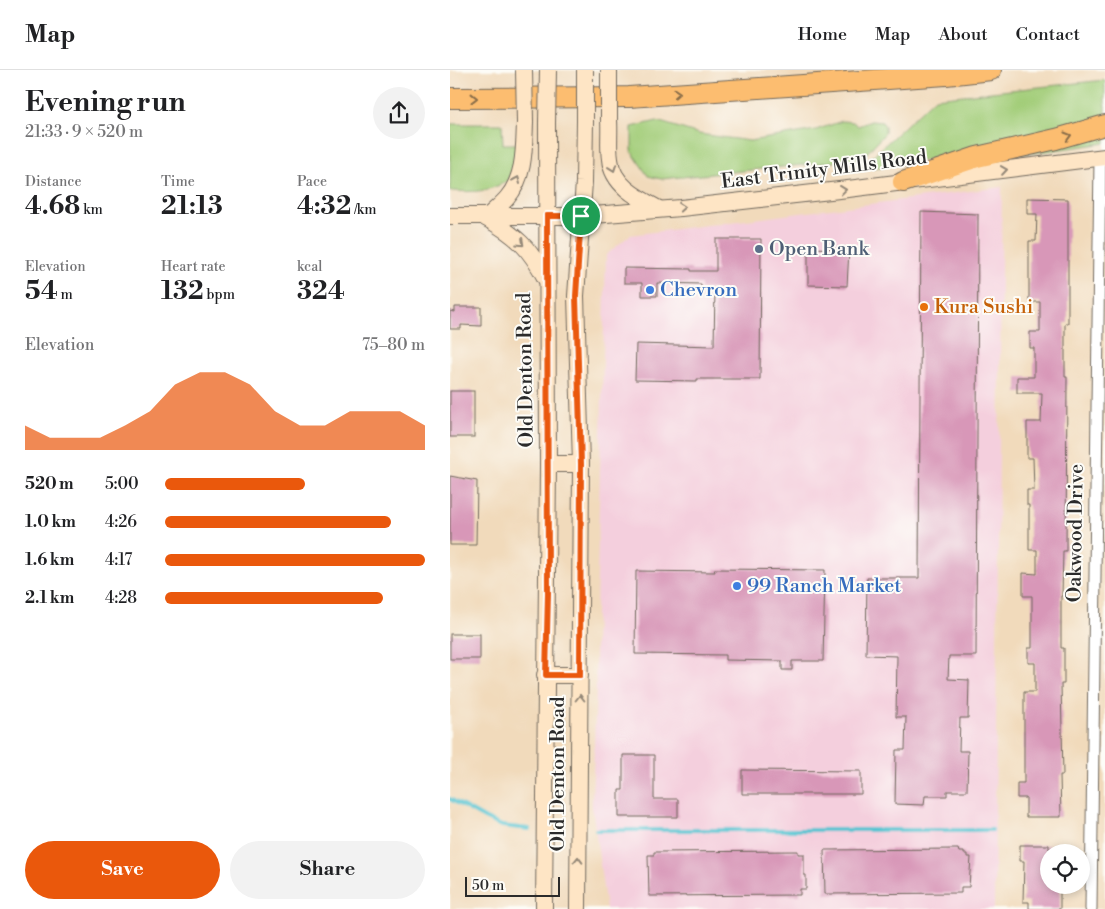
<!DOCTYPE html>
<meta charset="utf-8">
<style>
:root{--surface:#fff;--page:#f2f2f2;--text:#202124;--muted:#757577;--line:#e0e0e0;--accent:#ea580c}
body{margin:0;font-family:"Libre Bodoni",serif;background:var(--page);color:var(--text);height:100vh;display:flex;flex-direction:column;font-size:19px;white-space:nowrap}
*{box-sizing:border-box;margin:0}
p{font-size:16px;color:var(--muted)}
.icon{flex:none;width:28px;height:28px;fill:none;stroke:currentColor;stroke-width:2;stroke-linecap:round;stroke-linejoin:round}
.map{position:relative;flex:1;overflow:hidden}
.drawer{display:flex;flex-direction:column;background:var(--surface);width:450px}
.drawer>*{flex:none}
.buttons{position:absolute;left:590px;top:774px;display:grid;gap:10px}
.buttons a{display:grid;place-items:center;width:50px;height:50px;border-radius:50%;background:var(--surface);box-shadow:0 2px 8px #0003;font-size:25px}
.scale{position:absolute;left:15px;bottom:12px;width:95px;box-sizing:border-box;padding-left:5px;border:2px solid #2b2b2b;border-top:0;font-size:14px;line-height:18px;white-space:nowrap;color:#2b2b2b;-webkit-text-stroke:4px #fdfcf7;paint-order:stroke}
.pin{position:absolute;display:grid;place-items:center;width:42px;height:42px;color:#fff;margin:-21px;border:2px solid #fff;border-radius:50%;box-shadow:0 1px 5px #0007}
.round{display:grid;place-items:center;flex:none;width:52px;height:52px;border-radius:26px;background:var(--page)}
.overview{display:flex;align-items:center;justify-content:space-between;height:85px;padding:0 25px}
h1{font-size:28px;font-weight:800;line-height:38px}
.figures{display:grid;grid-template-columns:repeat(3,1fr);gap:8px;height:85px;padding:5px 25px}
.figures div{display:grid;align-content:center}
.figures b{font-size:25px;font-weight:800}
.figures small{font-size:14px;font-weight:400}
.figures p{font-size:14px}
.chart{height:140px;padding:10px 25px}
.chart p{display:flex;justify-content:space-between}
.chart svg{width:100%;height:90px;margin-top:5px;fill:var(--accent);opacity:.7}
.primary-button{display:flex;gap:10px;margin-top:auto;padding:10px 25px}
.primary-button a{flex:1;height:58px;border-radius:30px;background:var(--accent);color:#fff;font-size:20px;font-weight:800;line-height:58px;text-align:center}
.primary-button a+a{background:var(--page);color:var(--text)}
ul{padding:0 25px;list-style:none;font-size:16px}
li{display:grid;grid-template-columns:80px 60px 1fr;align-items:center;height:38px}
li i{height:12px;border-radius:6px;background:var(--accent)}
header{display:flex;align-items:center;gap:30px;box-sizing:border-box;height:70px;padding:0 25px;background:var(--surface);border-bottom:1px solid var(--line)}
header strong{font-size:24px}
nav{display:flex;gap:28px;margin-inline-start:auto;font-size:18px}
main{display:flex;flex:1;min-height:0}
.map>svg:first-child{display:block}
.built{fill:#f4cfdd}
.green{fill:#a3cd79;stroke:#677c52}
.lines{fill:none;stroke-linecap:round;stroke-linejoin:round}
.stream{stroke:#59c5d2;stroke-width:4}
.building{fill:#d897b8}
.minor-casing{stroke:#70685d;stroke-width:13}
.secondary-casing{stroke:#70685d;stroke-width:18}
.motorway-casing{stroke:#70685d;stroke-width:22}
.minor{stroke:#fff;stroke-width:11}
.secondary{stroke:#fee5c5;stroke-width:16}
.motorway{stroke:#fcbd6f;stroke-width:20}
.secondary-bridge-casing{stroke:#70685d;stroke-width:18;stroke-linecap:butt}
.secondary-bridge{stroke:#fee5c5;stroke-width:16}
.oneway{stroke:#896d4a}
.oneway2{stroke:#948878}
.route-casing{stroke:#fff;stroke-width:10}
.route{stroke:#ea580c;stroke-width:6}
.service-dot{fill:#5c6f8a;stroke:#fdfcf7;stroke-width:2}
.shop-dot{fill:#3f7fe0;stroke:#fdfcf7;stroke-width:2}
.food-dot{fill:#e8710a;stroke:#fdfcf7;stroke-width:2}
.labels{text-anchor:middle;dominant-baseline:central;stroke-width:4;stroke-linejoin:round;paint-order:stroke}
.street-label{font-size:20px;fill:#2b2b2b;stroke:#fdfcf7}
.service-label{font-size:20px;fill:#4e5e75;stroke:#fdfcf7;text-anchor:start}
.shop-label{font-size:20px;fill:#366cbe;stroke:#fdfcf7;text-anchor:start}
.food-label{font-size:20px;fill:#c56008;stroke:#fdfcf7;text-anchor:start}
</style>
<header>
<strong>Map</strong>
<nav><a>Home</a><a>Map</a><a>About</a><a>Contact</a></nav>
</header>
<main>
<section class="drawer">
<div class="overview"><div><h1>Evening run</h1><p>21:33 · 9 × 520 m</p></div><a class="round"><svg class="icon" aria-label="share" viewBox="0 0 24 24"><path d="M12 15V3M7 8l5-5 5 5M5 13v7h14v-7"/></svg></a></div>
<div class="figures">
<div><p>Distance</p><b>4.68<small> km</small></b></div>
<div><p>Time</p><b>21:13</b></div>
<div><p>Pace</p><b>4:32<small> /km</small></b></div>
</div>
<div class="figures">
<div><p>Elevation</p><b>54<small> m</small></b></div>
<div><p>Heart rate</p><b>132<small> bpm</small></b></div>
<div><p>kcal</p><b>324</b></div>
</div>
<div class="chart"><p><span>Elevation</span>75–80 m</p>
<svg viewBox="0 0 160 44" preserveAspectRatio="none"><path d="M0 44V32L10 38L20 38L30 38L40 32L50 25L60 12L70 6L80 6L90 12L100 25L110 32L120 32L130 25L140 25L150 25L160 32V44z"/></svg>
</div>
<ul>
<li><b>520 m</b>5:00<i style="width:54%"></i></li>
<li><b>1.0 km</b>4:26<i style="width:87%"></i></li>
<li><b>1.6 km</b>4:17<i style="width:100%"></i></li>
<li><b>2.1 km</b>4:28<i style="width:84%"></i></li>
</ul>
<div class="primary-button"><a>Save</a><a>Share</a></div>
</section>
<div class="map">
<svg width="655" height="839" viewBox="0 0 655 839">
<rect width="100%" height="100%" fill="#fdfcf7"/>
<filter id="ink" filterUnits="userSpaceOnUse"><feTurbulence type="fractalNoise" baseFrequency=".02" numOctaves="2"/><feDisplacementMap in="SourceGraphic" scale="10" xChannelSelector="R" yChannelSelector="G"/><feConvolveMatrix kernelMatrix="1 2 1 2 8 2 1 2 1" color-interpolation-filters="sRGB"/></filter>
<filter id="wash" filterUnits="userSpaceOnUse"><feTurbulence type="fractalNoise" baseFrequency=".0096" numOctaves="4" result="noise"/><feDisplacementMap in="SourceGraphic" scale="20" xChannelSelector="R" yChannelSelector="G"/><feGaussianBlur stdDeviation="1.12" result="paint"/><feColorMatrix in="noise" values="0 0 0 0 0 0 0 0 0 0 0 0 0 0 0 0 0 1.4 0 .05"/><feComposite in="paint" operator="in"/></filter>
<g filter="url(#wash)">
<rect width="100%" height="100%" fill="#f1dabb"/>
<polygon class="built" points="552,117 544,839 156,839 142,736 146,621 145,579 156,185 180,165"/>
<g class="green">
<polygon points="655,10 655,49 500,87 408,100 485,28"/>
<polygon points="207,51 249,64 300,71 366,60 392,51 403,52 408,56 421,51 432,52 435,56 435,63 414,86 403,90 211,109 198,106 182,82 182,57"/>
<path d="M0,54H52L53,74H67L66,93L59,110C36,123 25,122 0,121Z"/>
<polygon points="655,62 655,73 570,85"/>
</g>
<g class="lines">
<g class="stream">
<polyline points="0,729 36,749 52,756 79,759"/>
<polyline points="146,760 542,760"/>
</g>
</g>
<g id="blocks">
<g class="building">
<polygon points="577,128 618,129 618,253 615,253 615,307 617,307 616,481 613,481 612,526 611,526 611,578 614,578 614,614 611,614 613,705 610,705 611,747 576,747 576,728 567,728 567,713 574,713 574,622 585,622 585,593 578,593 578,578 582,578 582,526 573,526 573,503 587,504 587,480 579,480 579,435 577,435 577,420 584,420 583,388 577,388 577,352 591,352 592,323 567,323 567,307 584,307 584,278 580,278 580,262 590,262 590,232 579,232 579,171 586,171 587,144 577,144"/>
<polygon points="471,142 528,144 526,586 499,586 498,609 519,610 518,648 510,648 509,681 518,681 517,721 497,721 497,726 475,726 474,735 445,734 446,680 455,680 456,647 446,647 447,586 416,585 417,508 469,508"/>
<polygon points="266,169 311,169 310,309 247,309 247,311 185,310 186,274 264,276 265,219 251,219 251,214 207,213 207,226 192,226 192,213 174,213 174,198 241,199 241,201 266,201"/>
<polygon points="358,178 399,179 397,216 358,215"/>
<polygon points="5,237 31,237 31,256 11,255 11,259 0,259 0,241 5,242"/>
<rect x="0" y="321" width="24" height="46"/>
<polygon points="0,406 27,411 26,475 0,475"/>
<polygon points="264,499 375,500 373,591 342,591 342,600 332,600 332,591 275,590 275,585 185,584 186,501 265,502"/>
<rect x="0" y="564" width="30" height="25"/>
<polygon points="173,685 204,685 204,729 228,729 228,747 169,747 169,720 173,720"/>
<polygon points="292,700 411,701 411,724 292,724"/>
<polygon points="570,775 599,775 599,817 610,817 610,839 579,839 579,832 573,832 574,791 570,791"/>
<polygon points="508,779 509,782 514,782 514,784 517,784 517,787 521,787 519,817 511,817 511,823 375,824 374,780"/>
<polygon points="348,781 348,784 354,784 354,805 356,805 356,819 350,819 350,825 199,826 198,785 204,785 204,782"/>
</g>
</g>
</g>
<g filter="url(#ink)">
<use href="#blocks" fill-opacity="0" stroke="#70685d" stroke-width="1"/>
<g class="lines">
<g class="minor-casing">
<polyline id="minor" points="641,839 650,88"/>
</g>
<g class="secondary-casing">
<g id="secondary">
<path d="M159,50C160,63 158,76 160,89C162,115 188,128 209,139"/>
<polyline points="0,146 131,146 231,138 398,119 655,87"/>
<path d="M36,148C43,141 51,135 57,128C75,107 74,78 75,52"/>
<path d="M36,148C67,166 79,177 96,209"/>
<polyline points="98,394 131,394"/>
<polyline points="95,605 130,605"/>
<polyline points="94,839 98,394 97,53"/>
<polyline points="128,839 131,394 126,226 134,112 135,51"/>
</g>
</g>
<g class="motorway-casing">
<g id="motorway">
<polyline points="0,28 179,27 496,5 541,0"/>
<polyline points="453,112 527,87 606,69 655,55"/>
</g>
</g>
<use href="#minor" class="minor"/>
<use href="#secondary" class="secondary"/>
<use href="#motorway" class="motorway"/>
<g class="secondary-bridge-casing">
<g id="secondary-bridge">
<polyline points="74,0 75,52"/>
<polyline points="135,0 135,51"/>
<polyline points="159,0 159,50"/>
<polyline points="97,53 98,0"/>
</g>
</g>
<use href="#secondary-bridge" class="secondary-bridge"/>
</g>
<defs><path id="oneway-chevron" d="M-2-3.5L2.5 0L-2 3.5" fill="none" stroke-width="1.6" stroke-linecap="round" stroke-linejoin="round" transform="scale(1.25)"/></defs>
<g class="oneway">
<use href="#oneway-chevron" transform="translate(227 23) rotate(-4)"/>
<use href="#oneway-chevron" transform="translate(24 28)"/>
<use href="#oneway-chevron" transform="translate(618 66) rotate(-16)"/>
</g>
<g class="oneway2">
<use href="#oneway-chevron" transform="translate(163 98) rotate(70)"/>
<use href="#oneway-chevron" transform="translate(554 100) rotate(-8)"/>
<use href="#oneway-chevron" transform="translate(67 110) rotate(-66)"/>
<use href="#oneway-chevron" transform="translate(393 120) rotate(-7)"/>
<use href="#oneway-chevron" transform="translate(232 137) rotate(-5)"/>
<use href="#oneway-chevron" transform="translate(71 173) rotate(43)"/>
<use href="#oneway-chevron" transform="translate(130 628) rotate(-90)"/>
<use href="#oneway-chevron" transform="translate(128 790) rotate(-89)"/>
</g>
</g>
<g class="lines" filter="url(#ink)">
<g class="route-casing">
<polygon id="route" points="97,146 131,146 126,226 131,394 130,605 96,605 98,523"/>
</g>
<use href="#route" class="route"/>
</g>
<circle class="service-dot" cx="309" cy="179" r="5"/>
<g class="shop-dot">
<circle cx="200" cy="220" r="5"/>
<circle cx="287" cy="516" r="5"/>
</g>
<circle class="food-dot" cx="474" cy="237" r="5"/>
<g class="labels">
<g class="street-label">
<text transform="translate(374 100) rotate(-7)">East Trinity Mills Road</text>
<text transform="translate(76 300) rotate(-91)">Old Denton Road</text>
<text transform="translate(626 463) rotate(-89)">Oakwood Drive</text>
<text transform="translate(108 704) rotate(-90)">Old Denton Road</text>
</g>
<g class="service-label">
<text x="319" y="179">Open Bank</text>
</g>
<g class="shop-label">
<text x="210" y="220">Chevron</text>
<text x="297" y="516">99 Ranch Market</text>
</g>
<g class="food-label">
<text x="484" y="237">Kura Sushi</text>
</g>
</g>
</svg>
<div class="buttons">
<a><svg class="icon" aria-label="locate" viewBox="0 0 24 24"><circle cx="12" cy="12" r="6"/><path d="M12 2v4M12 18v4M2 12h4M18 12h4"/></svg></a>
</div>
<div class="scale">50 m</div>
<div class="pin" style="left:131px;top:146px;background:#1e9e55"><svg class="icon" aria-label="arrive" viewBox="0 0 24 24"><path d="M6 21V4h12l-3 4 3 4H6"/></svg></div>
</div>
</main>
